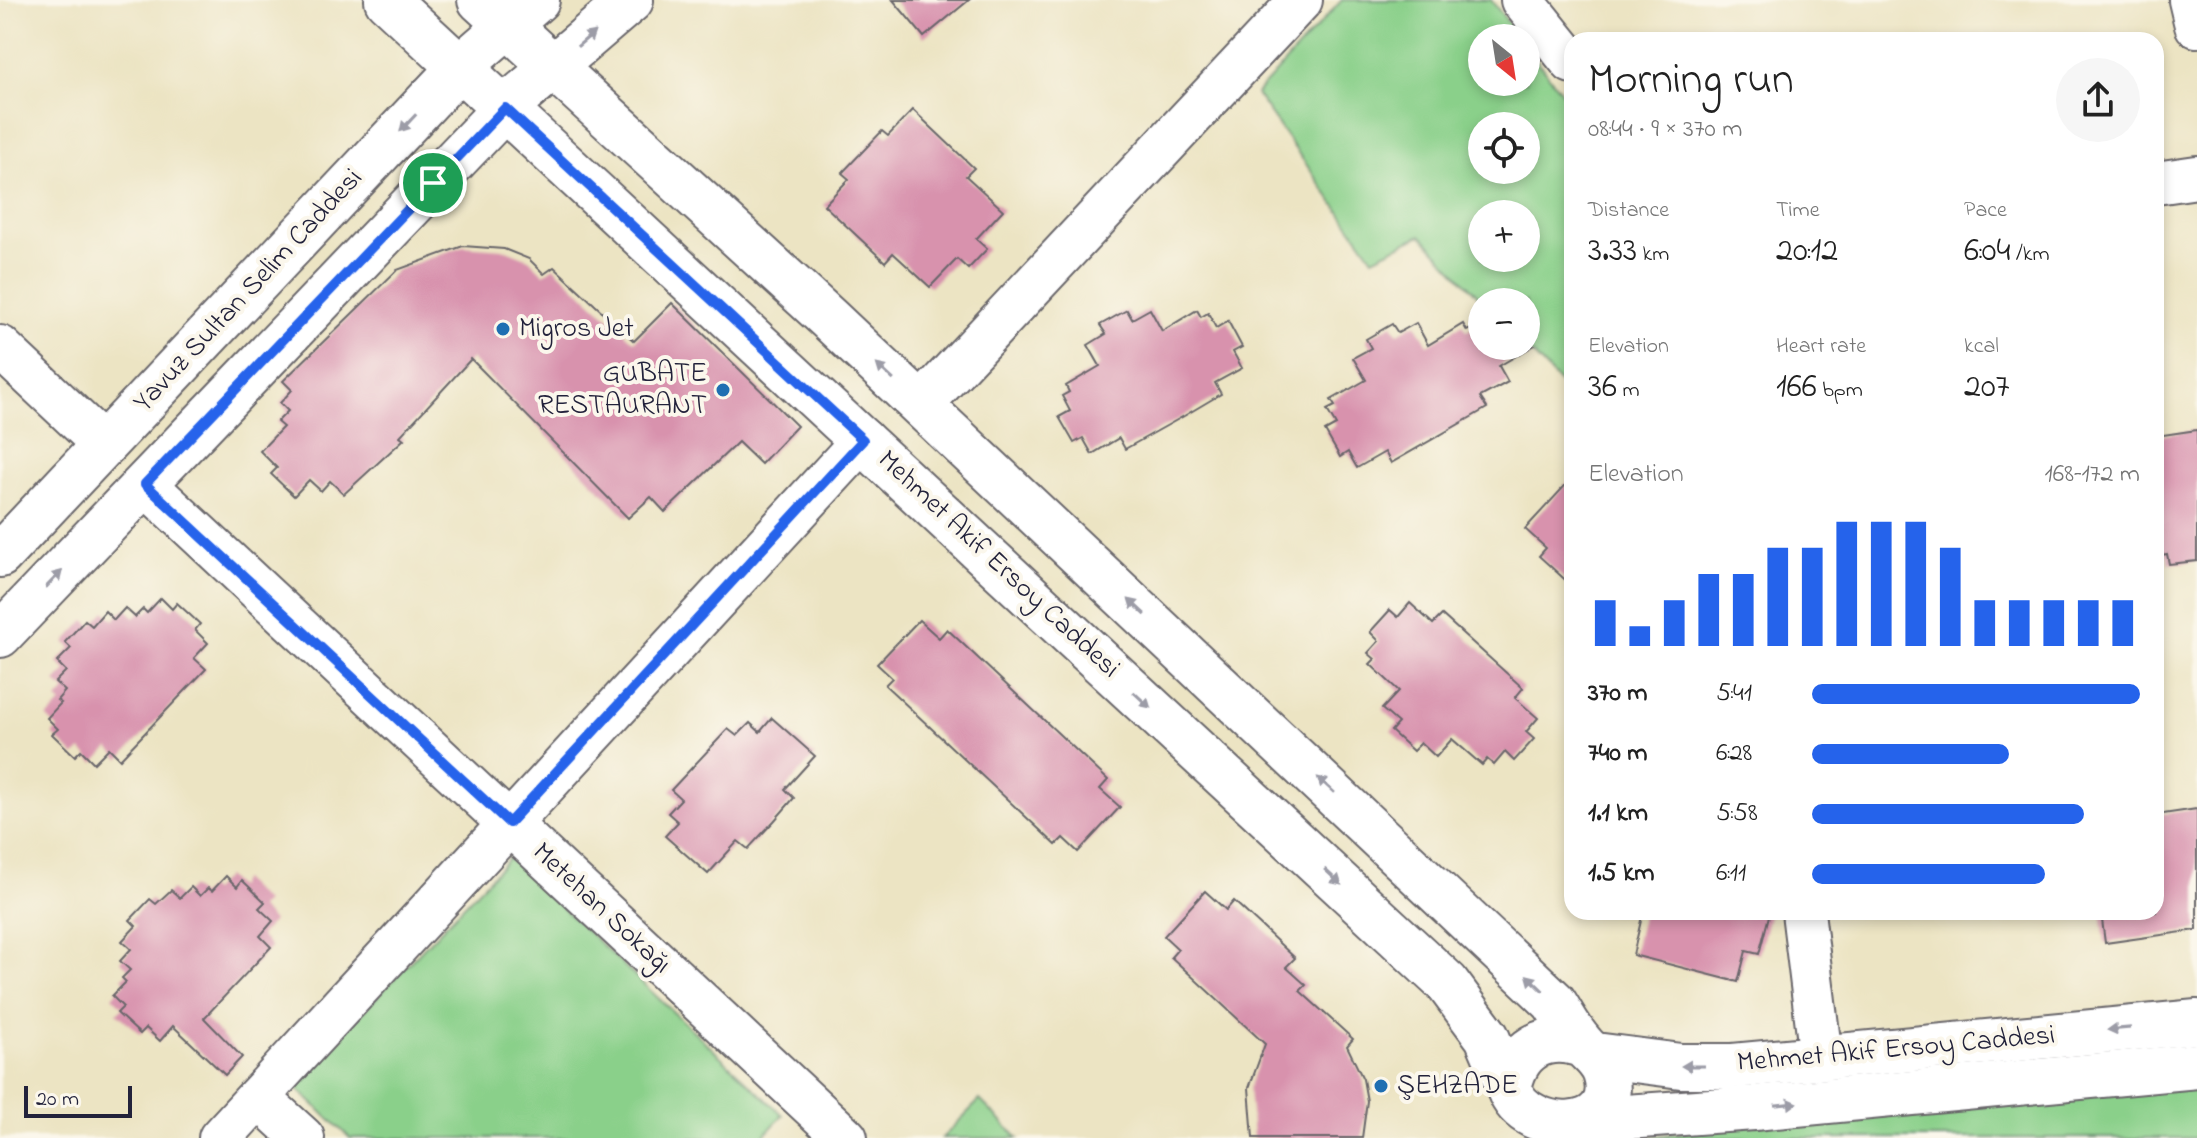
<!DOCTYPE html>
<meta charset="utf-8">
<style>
:root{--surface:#fff;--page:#f6f6f6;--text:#222;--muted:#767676;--accent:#2563eb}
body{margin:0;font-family:"Indie Flower",sans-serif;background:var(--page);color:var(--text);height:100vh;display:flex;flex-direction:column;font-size:30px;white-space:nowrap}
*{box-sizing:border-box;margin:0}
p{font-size:26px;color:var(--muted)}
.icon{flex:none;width:44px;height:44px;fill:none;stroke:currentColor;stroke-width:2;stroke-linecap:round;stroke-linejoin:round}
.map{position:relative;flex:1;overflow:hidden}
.sheet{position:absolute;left:1564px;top:32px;width:600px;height:888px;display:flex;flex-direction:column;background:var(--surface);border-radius:24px;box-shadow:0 4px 12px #0003}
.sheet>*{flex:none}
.needle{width:52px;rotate:150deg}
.controls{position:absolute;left:1468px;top:24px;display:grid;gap:16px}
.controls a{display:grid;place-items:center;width:72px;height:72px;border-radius:50%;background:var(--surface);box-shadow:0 4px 12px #0003;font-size:40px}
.scale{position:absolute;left:24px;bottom:20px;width:108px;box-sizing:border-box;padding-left:8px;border:4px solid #22223b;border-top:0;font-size:22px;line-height:28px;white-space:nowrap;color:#22223b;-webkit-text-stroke:6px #fbf7ec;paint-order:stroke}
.pin{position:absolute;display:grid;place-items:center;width:68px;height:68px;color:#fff;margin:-34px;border:4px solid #fff;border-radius:50%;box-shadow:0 2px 8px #0007}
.round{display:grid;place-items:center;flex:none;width:84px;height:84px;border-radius:42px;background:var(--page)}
.overview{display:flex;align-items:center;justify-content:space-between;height:136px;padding:0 24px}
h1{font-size:44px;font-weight:600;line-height:60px}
.stats{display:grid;grid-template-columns:repeat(3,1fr);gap:12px;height:136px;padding:8px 24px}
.stats div{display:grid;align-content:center}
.stats b{font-size:34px;font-weight:600}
.stats small{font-size:22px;font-weight:400}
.stats p{font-size:22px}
.chart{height:224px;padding:16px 24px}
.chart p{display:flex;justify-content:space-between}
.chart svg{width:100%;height:144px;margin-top:8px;stroke:var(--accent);stroke-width:6}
ul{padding:0 24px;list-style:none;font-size:26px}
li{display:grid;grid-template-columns:128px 96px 1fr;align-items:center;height:60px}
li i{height:20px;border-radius:10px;background:var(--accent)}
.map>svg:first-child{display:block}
.green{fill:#8ad08a;stroke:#567962;stroke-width:2;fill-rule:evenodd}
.building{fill:#d892ad}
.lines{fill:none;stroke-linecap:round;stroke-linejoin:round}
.street-casing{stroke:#69666b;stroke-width:46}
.secondary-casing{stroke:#69666b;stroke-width:48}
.street{stroke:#fff;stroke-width:42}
.secondary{stroke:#fff;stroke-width:44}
.oneway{fill:#9c9ca7}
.route-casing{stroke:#fff;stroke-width:16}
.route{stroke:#2563eb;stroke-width:10}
.poi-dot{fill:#1f6fb2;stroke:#fbf7ec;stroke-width:3}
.labels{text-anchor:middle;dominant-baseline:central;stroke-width:8;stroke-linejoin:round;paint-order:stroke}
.street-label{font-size:28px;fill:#22223b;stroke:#fbf7ec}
.poi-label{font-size:28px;fill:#22223b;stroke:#fbf7ec;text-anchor:start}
</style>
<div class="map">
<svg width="2197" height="1138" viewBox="0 0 2197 1138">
<rect width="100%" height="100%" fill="#fbf7ec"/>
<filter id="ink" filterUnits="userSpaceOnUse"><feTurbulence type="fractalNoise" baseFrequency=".0125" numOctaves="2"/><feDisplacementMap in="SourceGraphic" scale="16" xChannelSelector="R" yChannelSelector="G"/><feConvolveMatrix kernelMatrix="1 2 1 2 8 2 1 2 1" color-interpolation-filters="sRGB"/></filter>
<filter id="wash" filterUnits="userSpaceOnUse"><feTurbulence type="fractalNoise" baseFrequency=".006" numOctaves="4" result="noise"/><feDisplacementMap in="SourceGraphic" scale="32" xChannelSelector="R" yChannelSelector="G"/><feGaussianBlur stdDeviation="1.8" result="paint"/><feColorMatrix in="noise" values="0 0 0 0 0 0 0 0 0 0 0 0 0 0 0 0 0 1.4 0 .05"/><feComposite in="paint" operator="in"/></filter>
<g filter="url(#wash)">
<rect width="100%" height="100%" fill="#ece4c3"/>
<g class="green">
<path d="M1342,0H1491L1520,38H1482V82H1526V46L1572,106V387L1567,391L1525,346L1526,302H1484L1421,235L1373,258L1256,94ZM1482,126H1526V170H1482ZM1482,214H1526V258H1482Z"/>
<polygon points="509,858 783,1115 762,1138 350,1138 293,1085"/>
<polygon points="2197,1076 2197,1138 1635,1138"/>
<polygon points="980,1100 1018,1138 942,1138"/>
</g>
<g id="blocks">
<g class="building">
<polygon points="893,0 969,0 924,37"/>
<polygon points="913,110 974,168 966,176 1003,210 976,239 987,249 968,269 957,259 930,287 893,253 885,262 824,205 849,179 842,173 882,131 888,136"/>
<polygon points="463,246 504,249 529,259 544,274 554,267 634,341 672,303 797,426 761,464 738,442 665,512 651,497 628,518 471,359 400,436 404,439 344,494 330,481 321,491 309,480 294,496 271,474 277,468 260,451 283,427 277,422 288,411 280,403 292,390 283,381 397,270"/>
<polygon points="1150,309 1162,331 1197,310 1201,317 1208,313 1216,328 1228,321 1242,347 1233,352 1242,368 1215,383 1221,394 1184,416 1125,449 1119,438 1092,454 1083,438 1074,443 1059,417 1070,411 1062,396 1069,392 1066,386 1100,366 1088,345 1106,334 1100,325 1127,310 1132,319"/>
<polygon points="1416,323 1428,345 1463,324 1467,331 1474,327 1482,346 1533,346 1499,366 1508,382 1480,397 1487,408 1391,463 1385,452 1357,468 1348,452 1340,457 1325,431 1336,425 1327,410 1335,406 1331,400 1366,380 1353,358 1371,348 1366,339 1392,324 1398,333"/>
<polygon points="2197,430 2197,561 2169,564 2167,554 2156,556 2156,436"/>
<polygon points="1572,478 1572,586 1539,556 1546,548 1525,529"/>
<polygon points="161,598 172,609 177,603 200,624 195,630 208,643 194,658 206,669 120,759 109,748 94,763 81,750 75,756 52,734 58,729 47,718 61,703 57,700 65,691 55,682 66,671 57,662 71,648 65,642 85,620 92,626 105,611 114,620 125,608 135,617 143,609 147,613"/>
<polygon points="1410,603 1433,624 1442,615 1523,688 1515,698 1538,718 1526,732 1534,739 1514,761 1505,752 1494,765 1487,759 1482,765 1452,739 1436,757 1421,743 1413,751 1391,731 1398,723 1382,709 1399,691 1370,664 1375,659 1368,653 1379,641 1370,632 1390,610 1398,617"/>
<polygon points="919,620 939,638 947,629 1108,780 1100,789 1120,807 1078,852 1063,838 1056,845 885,685 892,678 877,664"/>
<polygon points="772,718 815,756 785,789 794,798 774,821 748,849 738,841 708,874 665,836 678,822 668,813 681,799 671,790 728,729 737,736 750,723 760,732"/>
<polygon points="2197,809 2197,930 2105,943 2101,912 2156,912 2156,815"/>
<polygon points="226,876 237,887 242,880 265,902 259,908 273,921 260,936 271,947 204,1018 242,1057 225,1075 173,1026 160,1041 146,1028 140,1034 117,1013 123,1007 112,996 126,982 122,978 130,970 120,961 131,949 122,941 136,926 130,920 150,899 156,904 171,890 180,898 191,887 200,896 208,888 212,891"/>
<polygon points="1205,891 1226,910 1234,901 1295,958 1286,967 1306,985 1300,991 1353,1039 1347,1046 1363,1079 1367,1101 1362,1138 1253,1138 1249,1088 1265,1044 1171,957 1178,949 1164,936"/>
<polygon points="1643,912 1770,912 1759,954 1746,951 1738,982 1633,955"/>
</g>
</g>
</g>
<g filter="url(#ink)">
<use href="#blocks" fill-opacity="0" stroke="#69666b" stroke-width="2"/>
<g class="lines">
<g class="street-casing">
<g id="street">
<polyline points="1522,0 1572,62"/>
<polyline points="2156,183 2197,177"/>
<polyline points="0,347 104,445"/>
<polyline points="921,405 1301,0"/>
<polyline points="145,484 846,1138"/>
<polyline points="1803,912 1821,1058"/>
<polyline points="258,1097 303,1138"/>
<polyline points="220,1138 863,440"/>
</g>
</g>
<g class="secondary-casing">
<g id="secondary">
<polyline points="387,0 1447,983 1487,1037 1509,1089"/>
<path d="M480,0L828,318L1554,1002C1563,1016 1571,1032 1582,1044C1590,1054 1600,1059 1605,1073C1625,1137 1526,1138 1509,1089C1516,1049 1544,1032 1582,1045"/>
<polyline points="2191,0 2197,25"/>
<polyline points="0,555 461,66 537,0"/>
<polyline points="0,635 505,108 631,0"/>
<polyline points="1595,1055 1681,1066 1733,1066 2197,1022"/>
<polyline points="1597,1119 1754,1108 2197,1066"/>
</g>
</g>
<use href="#street" class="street"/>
<use href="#secondary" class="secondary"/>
</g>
<defs><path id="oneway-solid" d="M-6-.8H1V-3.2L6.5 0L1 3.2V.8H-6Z" transform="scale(2)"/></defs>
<g class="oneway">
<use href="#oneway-solid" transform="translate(586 39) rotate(-41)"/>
<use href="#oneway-solid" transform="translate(408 123) rotate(133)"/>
<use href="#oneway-solid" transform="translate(885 372) rotate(-137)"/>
<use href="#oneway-solid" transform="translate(54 579) rotate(-46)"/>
<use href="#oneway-solid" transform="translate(1137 607) rotate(-137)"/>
<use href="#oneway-solid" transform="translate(1142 700) rotate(43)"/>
<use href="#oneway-solid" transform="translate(1326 785) rotate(-137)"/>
<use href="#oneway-solid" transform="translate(1333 877) rotate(43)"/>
<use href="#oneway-solid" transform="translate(1535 983) rotate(-136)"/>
<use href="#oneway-solid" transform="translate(2119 1029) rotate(175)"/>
<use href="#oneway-solid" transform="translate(1693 1066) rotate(-180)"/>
<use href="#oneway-solid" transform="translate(1786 1104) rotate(-6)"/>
</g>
</g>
<g class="lines" filter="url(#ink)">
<g class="route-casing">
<polygon id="route" points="505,108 863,440 509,823 145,484"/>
</g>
<use href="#route" class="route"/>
</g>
<g class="poi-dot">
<circle cx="503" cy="329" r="8"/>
<circle cx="723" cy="390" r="8"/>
<circle cx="1381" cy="1086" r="8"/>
</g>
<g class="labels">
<g class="street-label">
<text transform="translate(249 291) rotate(-47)">Yavuz Sultan Selim Caddesi</text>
<text transform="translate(998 565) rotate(43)">Mehmet Akif Ersoy Caddesi</text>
<text transform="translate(601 909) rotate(43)">Metehan Sokağı</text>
<text transform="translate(1896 1050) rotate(-5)">Mehmet Akif Ersoy Caddesi</text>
</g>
<g class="poi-label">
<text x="519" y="329">Migros Jet</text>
<text x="707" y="374" text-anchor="end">GUBATE<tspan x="707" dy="32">RESTAURANT</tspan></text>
<text x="1397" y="1086">ŞEHZADE</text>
</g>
</g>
</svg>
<div class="controls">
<a><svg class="needle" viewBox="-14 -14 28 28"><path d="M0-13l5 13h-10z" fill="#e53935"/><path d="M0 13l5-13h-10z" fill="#767676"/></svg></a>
<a><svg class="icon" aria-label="locate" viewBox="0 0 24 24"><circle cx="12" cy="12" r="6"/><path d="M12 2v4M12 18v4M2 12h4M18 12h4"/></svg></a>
<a>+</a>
<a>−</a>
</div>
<div class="scale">20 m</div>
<div class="pin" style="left:433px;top:183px;background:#1e9e55"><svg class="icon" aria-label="arrive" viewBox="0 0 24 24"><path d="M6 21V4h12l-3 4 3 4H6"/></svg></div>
<section class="sheet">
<div class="overview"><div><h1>Morning run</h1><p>08:44 · 9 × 370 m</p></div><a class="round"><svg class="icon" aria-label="share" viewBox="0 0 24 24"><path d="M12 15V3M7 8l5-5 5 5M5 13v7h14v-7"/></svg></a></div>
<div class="stats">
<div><p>Distance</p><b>3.33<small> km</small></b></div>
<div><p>Time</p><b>20:12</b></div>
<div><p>Pace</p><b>6:04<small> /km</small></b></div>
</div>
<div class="stats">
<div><p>Elevation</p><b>36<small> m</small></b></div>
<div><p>Heart rate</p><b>166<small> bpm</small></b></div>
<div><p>kcal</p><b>207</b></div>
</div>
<div class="chart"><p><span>Elevation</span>168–172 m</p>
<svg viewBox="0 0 160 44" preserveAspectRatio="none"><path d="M5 44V30M15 44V38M25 44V30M35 44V22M45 44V22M55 44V14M65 44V14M75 44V6M85 44V6M95 44V6M105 44V14M115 44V30M125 44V30M135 44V30M145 44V30M155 44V30"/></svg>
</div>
<ul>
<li><b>370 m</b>5:41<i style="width:100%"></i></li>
<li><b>740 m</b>6:28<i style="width:60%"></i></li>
<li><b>1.1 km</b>5:58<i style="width:83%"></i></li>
<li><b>1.5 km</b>6:11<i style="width:71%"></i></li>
</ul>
</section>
</div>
